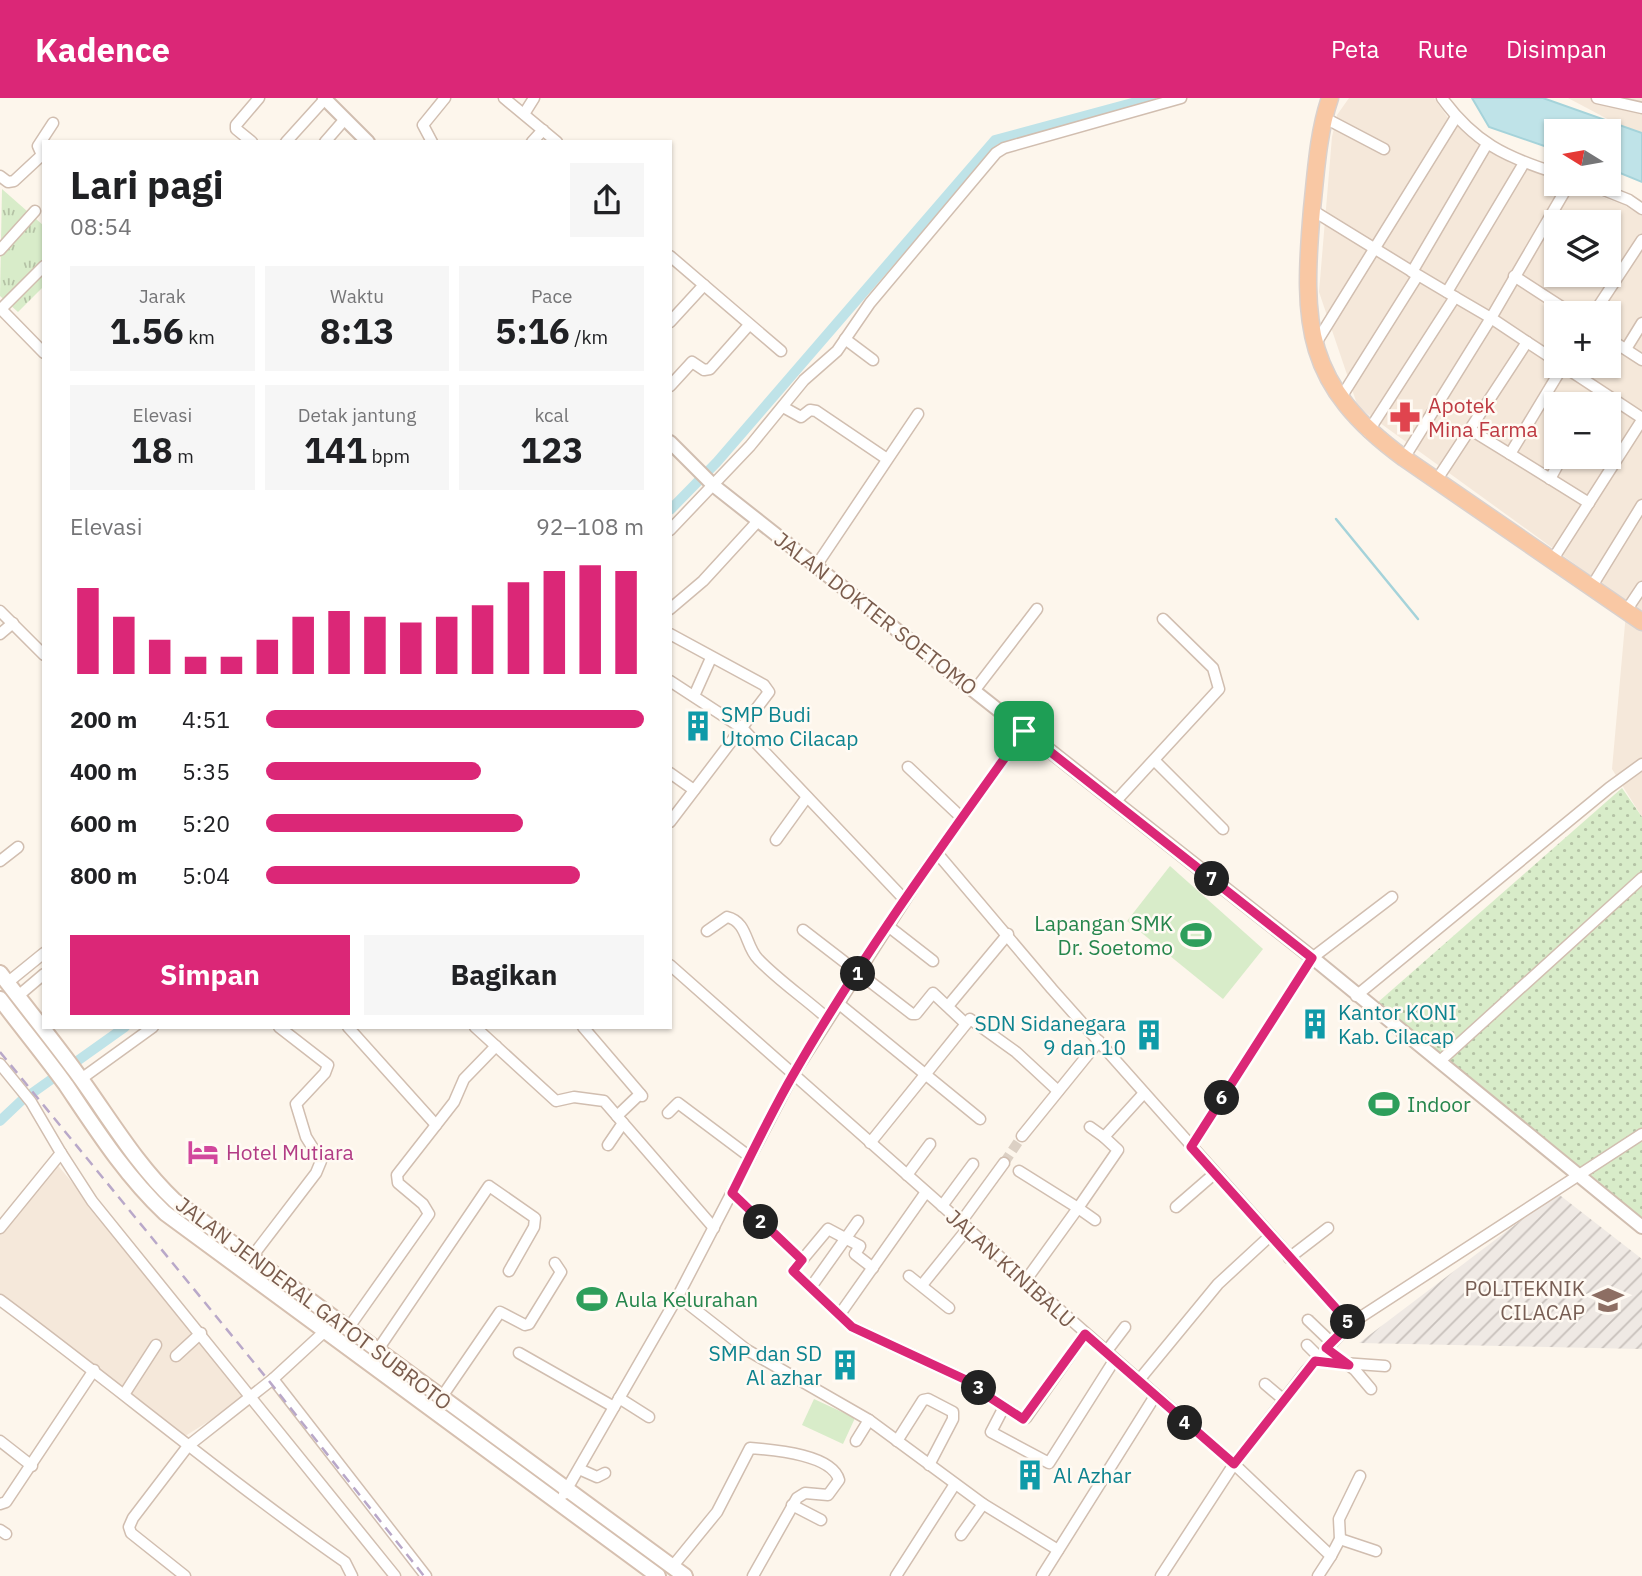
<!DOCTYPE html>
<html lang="id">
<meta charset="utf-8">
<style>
:root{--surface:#fff;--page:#f6f6f6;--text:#202124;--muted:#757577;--accent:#db2777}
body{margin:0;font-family:"IBM Plex Sans",sans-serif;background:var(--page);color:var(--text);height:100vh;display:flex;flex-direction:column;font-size:26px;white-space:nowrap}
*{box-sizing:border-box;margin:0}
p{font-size:23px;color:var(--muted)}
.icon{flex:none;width:38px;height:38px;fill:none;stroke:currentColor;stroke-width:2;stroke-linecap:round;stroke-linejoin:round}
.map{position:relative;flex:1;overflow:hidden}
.side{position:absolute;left:42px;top:42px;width:630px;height:889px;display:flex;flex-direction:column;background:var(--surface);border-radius:0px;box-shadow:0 2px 5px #0004}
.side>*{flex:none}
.needle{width:46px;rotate:281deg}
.tools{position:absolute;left:1544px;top:21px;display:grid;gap:14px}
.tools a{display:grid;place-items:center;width:77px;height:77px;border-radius:0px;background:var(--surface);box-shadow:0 2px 5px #0004;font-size:35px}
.pin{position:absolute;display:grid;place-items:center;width:60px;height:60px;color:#fff;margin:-30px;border-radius:14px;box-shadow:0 4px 10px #0006}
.km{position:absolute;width:35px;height:35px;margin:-18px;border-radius:50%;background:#222;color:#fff;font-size:19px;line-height:35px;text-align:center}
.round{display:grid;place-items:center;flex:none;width:74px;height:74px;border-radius:0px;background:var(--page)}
.headline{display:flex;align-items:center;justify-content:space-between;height:119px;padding:0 28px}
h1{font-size:38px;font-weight:800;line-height:52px}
.metrics{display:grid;grid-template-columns:repeat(3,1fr);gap:10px;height:119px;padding:7px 28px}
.metrics div{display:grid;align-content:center;border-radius:0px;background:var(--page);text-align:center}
.metrics b{font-size:35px;font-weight:800}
.metrics small{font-size:19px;font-weight:400}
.metrics p{font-size:19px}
.chart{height:196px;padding:14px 28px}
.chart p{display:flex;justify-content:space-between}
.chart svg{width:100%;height:126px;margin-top:7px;stroke:var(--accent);stroke-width:6}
.action{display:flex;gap:14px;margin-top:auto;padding:14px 28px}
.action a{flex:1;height:80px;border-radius:0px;background:var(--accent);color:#fff;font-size:28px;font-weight:800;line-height:80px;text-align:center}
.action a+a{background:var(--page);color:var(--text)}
ul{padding:0 28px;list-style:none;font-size:23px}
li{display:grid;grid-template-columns:112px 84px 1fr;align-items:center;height:52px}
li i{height:18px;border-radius:9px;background:var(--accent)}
header{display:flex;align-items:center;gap:42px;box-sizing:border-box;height:98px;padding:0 35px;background:var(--accent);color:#fff}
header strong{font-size:33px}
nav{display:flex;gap:38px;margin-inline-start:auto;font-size:24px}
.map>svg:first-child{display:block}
.residential{fill:#f5e8da;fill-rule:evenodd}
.industrial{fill:url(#industrial-furrows)}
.grass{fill:url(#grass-tufts)}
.park{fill:url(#park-dots)}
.garden{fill:#d8ecc9}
.water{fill:#bfe3e8;stroke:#a5d3da;stroke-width:2}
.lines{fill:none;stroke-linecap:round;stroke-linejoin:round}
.stream{stroke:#a5d3da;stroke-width:2.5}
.canal{stroke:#bfe3e8;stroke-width:10}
.minor-tunnel{stroke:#dcd0c4;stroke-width:10;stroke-dasharray:10 5;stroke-linecap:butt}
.minor-casing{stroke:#d1beb0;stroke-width:13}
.tertiary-casing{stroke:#d1beb0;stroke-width:16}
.secondary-casing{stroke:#d6c0b0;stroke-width:18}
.trunk-casing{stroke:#dad1cd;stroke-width:19}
.minor{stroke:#fff;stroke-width:10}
.tertiary{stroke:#fff;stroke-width:12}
.secondary{stroke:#fff;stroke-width:14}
.trunk{stroke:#f9c8a4;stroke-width:16}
.rail{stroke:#b9a8c9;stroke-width:2.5;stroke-dasharray:10 7;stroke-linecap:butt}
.route-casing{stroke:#fff;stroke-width:14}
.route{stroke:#db2777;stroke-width:9}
.labels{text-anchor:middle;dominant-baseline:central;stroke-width:5;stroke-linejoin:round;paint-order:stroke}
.health-label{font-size:21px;fill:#be3a42;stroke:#fffaf3;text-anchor:start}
.street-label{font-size:21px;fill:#7a5c4d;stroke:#fffaf3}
.culture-label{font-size:21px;fill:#0d838f;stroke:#fffaf3;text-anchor:start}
.leisure-label{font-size:21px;fill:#27864d;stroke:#fffaf3;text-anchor:start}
.hotel-label{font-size:21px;fill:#b23c85;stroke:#fffaf3;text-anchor:start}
.education-label{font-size:21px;fill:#785e54;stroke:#fffaf3;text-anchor:end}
</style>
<header>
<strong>Kadence</strong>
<nav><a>Peta</a><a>Rute</a><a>Disimpan</a></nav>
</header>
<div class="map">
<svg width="1642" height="1478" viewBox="0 0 1642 1478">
<defs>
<pattern id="industrial-furrows" width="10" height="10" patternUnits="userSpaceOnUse" patternTransform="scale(1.75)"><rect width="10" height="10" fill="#efe9e4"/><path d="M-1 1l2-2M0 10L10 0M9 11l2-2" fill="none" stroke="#c7c0bb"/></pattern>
<pattern id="grass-tufts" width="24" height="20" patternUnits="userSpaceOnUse" patternTransform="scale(1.75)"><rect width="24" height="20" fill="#d8ecc9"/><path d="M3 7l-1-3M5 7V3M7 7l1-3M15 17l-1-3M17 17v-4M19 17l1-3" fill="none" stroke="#b4c2a5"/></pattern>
<pattern id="park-dots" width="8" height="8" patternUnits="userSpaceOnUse" patternTransform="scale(1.75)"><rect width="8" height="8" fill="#d8ecc9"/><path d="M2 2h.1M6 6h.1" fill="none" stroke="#b4c2a5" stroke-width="1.8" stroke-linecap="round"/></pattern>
</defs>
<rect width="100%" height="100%" fill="#fdf6ec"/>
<g class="residential">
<path d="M1349,0H1434L1451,24L1510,65L1556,82V86H1567L1624,107L1642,118V719L1612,671L1627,504L1358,309L1319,194L1332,39L1337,17ZM1556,124H1608V177H1556ZM1556,215H1608V268H1556ZM1556,306H1608V359H1556Z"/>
<polygon points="1568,0 1642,0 1642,41 1634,35"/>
<polygon points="55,1064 250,1297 179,1342 0,1202 0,1127"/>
</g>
<polygon class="industrial" points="1557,1095 1642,1161 1642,1251 1359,1245"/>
<polygon class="grass" points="2,91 44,128 44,188 18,214 0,198"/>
<polygon class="park" points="1622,690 1642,719 1642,1122 1377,905"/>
<g class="garden">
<polygon points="1170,768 1263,851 1223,901 1127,823"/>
<polygon points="814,1301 855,1320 843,1346 802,1327"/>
</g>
<polygon class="water" points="1472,0 1543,0 1642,35 1642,84 1608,70 1608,33 1556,33 1556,52 1489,29"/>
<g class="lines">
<polyline class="stream" points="1336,421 1418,521"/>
<g class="canal">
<polyline points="670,412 717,364 995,42 1151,0"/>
<polyline points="0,1023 21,1003 125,929"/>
</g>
<polyline class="minor-tunnel" points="1004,1065 1022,1038"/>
<g class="minor-casing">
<g id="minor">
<polyline points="504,0 557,44"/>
<path d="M1442,0C1474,44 1505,59 1556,75"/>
<polyline points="1597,0 1642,10"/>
<polyline points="524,16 534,0"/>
<polyline points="1323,19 1384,51"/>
<polyline points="252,44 236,31 236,27 259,0"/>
<polyline points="286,44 325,1"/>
<polyline points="325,44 345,21"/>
<polyline points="432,44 423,27 445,0"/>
<polyline points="532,44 543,32"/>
<polyline points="0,78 8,84 14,83 42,57 38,48 53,25"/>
<polyline points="1589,86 1629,102 1642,111"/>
<polyline points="1312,112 1416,176"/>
<polyline points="0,152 35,113"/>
<polyline points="670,158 781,253"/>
<polyline points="1412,174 1487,46"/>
<polyline points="1514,178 1571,215"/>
<polyline points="1447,194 1524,65"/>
<polyline points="0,210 44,255"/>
<polyline points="1,211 44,168"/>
<polyline points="1594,215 1642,142"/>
<polyline points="670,224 704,187"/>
<polyline points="1608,240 1642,262"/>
<polyline points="845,241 873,262"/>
<polyline points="1527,244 1556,263"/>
<polyline points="1316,245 1456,19"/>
<polyline points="1626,251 1642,225"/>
<polyline points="1563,268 1642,320"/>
<polyline points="670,288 692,264 704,272 710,271 749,227"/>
<polyline points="1340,301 1418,177 1455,199"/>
<polyline points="1592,306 1599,293"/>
<polyline points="783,309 801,319 810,312 816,313 887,361"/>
<polyline points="1471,332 1510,356 1563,268"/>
<polyline points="1368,334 1455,199 1491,220 1404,360"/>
<polyline points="1510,356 1589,405"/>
<polyline points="1550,381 1562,359"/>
<polyline points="1436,383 1527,244 1491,220 1569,86"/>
<polyline points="670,432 750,348 804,282 837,253 870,205 996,55 1004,50 1181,0"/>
<polyline points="1553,461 1642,322"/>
<polyline points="816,468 918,316"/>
<polyline points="1592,488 1642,407"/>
<polyline points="670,511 703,483 758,423"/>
<polyline points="0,513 44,557"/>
<polyline points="1626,513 1642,489"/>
<polyline points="0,536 13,525"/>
<polyline points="670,536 764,587 769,594 670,724"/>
<polyline points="670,583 742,630 905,802"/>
<polyline points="974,593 1037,511"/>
<polyline points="694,598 711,560"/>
<polyline points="1155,663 1223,731"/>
<polyline points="908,669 962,720"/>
<polyline points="670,675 694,692"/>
<polyline points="1115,704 1219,591 1213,570 1163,521"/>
<polyline points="776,742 807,699"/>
<polyline points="937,755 1052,891 1350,1226"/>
<polyline points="0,763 18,749"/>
<polyline points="888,828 933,863"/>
<polyline points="803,832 912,916 916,916 933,895 965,925"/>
<path d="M707,833L727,819C748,824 745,848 758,861C779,883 806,901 828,921"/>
<polyline points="670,867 1234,1366 1331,1458 1318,1478"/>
<polyline points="7,885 44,855"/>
<polyline points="18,898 44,876"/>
<polyline points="1356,898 1609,690 1642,666"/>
<polyline points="838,905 980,1021"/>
<polyline points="948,908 1008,836"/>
<polyline points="348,929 436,1027"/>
<polyline points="475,929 556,1003 574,999 604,1003 714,1130"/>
<polyline points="583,929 642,998"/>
<polyline points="1440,963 1642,780"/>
<polyline points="0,966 31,1004 61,1055"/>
<polyline points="81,981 153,929"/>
<polyline points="668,1015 678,1005 750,1059"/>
<polyline points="617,1018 640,996"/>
<polyline points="1090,1029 1104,1039"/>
<polyline points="1022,1038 1099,943"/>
<polyline points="870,1045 970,921 1016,954 1058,993"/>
<polyline points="608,1047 623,1025"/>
<polyline points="1191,1049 1312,860 1392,799"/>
<polyline points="1019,1073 1078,1110 1026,1182"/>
<polyline points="907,1077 930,1046"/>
<polyline points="732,1095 802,1162"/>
<polyline points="942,1108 973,1066"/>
<polyline points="1176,1109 1214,1076"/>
<polyline points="1095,1122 1078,1110 1118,1052 1104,1039 1144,995"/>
<polyline points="961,1124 1004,1065"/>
<polyline points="0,1130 61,1055 92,1103 395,1478"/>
<polyline points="251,1160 316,1075 321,1063 306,1039 296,1006 325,975 328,967 279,929"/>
<polyline points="1289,1160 1328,1130"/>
<polyline points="873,1170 855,1156 860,1148 828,1131 793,1173 852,1229 977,1287 983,1295 1022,1320 1026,1320 1085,1236"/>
<polyline points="909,1178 949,1210"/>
<polyline points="922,1187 968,1130"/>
<polyline points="811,1189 858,1123"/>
<polyline points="678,1198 747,1252 869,1322 983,1406 1058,1452"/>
<path d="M0,1202C116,1288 226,1381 345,1464L352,1478"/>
<polyline points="840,1216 926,1094"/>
<polyline points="1308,1222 1331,1244"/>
<polyline points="347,1232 429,1116 423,1106 398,1085 397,1077 454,1004 464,981 496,948"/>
<polyline points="1307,1247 1319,1259"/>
<polyline points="1326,1250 1355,1272 1371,1291"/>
<polyline points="377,1253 489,1088 535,1120 534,1129 509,1173"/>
<polyline points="1106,1254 1125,1229"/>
<polyline points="519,1255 614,1309"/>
<polyline points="176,1258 201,1235"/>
<polyline points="1315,1263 1385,1268"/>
<polyline points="273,1281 426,1478"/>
<polyline points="1139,1282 1218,1186 1270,1138"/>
<polyline points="1265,1286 1284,1302"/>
<polyline points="125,1295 156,1247"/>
<polyline points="441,1300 500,1214 525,1227 529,1226 561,1174 555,1165"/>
<polyline points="619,1300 649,1319"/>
<polyline points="1004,1309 991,1334 1049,1365 1115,1261"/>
<polyline points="0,1343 32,1368"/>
<polyline points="856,1343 869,1322"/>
<polyline points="897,1343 923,1302 928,1301 953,1314 953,1321 929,1367"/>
<polyline points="579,1371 597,1379 605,1375"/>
<polyline points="564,1396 678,1198 793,977 922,776 1024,633"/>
<polyline points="0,1406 6,1404 94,1272"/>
<polyline points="792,1407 821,1422"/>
<polyline points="0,1432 6,1436"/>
<polyline points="961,1437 983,1406"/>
<polyline points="1340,1441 1376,1453"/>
<polyline points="1331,1458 1340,1441 1339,1421 1360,1378"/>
<path d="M672,1469L717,1414L750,1350C773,1352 832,1356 839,1382L828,1397L805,1395L797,1400L753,1478"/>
<polyline points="185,1478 131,1435 129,1429 133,1420 188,1348 273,1281 324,1234"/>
<polyline points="896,1478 955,1386"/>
<polyline points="1042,1478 1155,1298"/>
<polyline points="1161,1478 1234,1366 1306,1273 1350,1226 1642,1036"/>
</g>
</g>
<g class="tertiary-casing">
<g id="tertiary">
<polyline points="324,0 368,44"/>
<polyline points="670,344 713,387 1319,865 1642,1129"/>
</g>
</g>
<g class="secondary-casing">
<g id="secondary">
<path d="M0,875C25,908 52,941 76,974C109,1019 135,1065 175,1103L685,1478"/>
<path d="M0,901C22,930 45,958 66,987C97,1033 125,1077 165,1115L658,1478"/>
</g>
</g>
<g class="trunk-casing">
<path id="trunk" d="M1330,0C1318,35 1316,74 1312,111C1302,227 1304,287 1404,360L1642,524"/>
</g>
<use href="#minor" class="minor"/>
<use href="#tertiary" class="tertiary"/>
<use href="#secondary" class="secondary"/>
<use href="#trunk" class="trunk"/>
<polyline class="rail" points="0,954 269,1283 424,1478"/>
</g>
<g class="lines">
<g class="route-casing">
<path id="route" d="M1024,633L1312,860L1191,1049L1350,1226L1326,1250L1349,1267L1315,1263L1234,1366L1085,1236L1023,1321L983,1295L977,1287L852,1229L793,1173L802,1162L732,1095C752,1055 771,1015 793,977C862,857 944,745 1024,633Z"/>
</g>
<use href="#route" class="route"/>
</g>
<defs>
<g id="pharmacy-bare" transform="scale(2.415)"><path d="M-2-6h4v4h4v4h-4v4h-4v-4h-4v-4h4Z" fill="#e0444e" stroke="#fffaf3" stroke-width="2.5" paint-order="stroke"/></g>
<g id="building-bare" transform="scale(2.415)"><path d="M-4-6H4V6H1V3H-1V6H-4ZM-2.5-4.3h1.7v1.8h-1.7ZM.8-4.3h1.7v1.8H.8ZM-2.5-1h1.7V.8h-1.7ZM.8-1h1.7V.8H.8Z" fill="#0f9aa8" stroke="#fffaf3" stroke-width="2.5" paint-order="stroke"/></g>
<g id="stadium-bare" transform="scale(2.415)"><path d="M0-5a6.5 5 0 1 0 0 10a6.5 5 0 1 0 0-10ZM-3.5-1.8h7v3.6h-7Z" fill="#2e9e5b" stroke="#fffaf3" stroke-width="2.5" paint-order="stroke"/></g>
<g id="hotel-bare" transform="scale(2.415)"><path d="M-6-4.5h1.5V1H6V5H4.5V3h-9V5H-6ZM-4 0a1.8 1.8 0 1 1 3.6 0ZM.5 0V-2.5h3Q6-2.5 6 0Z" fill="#d1479c" stroke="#fffaf3" stroke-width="2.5" paint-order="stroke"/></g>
<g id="school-bare" transform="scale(2.415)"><path d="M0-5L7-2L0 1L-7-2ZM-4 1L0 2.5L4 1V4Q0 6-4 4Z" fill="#8d6e63" stroke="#fffaf3" stroke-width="2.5" paint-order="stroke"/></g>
</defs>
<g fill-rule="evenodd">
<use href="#pharmacy-bare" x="1405" y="319"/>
<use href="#building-bare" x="698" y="628"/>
<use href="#stadium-bare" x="1196" y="837"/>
<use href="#building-bare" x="1315" y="926"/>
<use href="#building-bare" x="1149" y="937"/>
<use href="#stadium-bare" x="1384" y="1006"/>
<use href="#hotel-bare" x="203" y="1054"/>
<use href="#stadium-bare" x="592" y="1201"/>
<use href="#school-bare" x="1608" y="1202"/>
<use href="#building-bare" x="845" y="1267"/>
<use href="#building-bare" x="1030" y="1377"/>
</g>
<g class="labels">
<g class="health-label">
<text x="1428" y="307">Apotek<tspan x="1428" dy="24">Mina Farma</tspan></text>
</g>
<g class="street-label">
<text transform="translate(876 515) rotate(38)">JALAN DOKTER SOETOMO</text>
<text transform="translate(1011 1170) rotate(42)">JALAN KINIBALU</text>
<text transform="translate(314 1205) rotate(37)">JALAN JENDERAL GATOT SUBROTO</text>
</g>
<g class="culture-label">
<text x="721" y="616">SMP Budi<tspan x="721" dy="24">Utomo Cilacap</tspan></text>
<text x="1338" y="914">Kantor KONI<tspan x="1338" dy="24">Kab. Cilacap</tspan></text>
<text x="1126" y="925" text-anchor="end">SDN Sidanegara<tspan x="1126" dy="24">9 dan 10</tspan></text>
<text x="822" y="1255" text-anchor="end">SMP dan SD<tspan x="822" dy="24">Al azhar</tspan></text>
<text x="1053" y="1377">Al Azhar</text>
</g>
<g class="leisure-label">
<text x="1173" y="825" text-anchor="end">Lapangan SMK<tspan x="1173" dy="24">Dr. Soetomo</tspan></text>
<text x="1407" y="1006">Indoor</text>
<text x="615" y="1201">Aula Kelurahan</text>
</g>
<g class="hotel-label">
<text x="226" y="1054">Hotel Mutiara</text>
</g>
<g class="education-label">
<text x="1585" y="1190">POLITEKNIK<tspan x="1585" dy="24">CILACAP</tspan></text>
</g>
</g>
</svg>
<div class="tools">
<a><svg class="needle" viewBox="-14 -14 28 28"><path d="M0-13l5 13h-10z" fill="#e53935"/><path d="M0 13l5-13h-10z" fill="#757577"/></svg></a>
<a><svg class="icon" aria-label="layers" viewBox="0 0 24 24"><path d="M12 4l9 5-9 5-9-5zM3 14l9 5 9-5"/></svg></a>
<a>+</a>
<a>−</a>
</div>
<div class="pin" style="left:1024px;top:633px;background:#1e9e55"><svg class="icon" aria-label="arrive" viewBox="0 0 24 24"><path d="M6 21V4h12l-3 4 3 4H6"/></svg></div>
<b class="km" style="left:858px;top:876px">1</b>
<b class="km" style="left:761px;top:1124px">2</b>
<b class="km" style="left:979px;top:1290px">3</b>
<b class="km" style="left:1185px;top:1325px">4</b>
<b class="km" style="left:1348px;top:1224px">5</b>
<b class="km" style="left:1222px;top:1000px">6</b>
<b class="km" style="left:1212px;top:781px">7</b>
<section class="side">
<div class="headline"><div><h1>Lari pagi</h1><p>08:54</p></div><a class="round"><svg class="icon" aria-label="share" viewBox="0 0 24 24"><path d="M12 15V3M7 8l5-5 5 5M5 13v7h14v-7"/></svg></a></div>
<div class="metrics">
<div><p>Jarak</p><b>1.56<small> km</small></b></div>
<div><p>Waktu</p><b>8:13</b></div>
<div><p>Pace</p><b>5:16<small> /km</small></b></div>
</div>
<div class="metrics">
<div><p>Elevasi</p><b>18<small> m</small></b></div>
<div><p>Detak jantung</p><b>141<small> bpm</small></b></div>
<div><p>kcal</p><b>123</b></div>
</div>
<div class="chart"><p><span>Elevasi</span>92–108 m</p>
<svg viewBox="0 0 160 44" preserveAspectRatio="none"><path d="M5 44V14M15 44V24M25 44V32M35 44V38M45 44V38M55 44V32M65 44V24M75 44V22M85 44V24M95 44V26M105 44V24M115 44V20M125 44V12M135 44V8M145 44V6M155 44V8"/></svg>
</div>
<ul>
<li><b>200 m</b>4:51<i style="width:100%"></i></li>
<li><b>400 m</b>5:35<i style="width:57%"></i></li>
<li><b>600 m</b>5:20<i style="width:68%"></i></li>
<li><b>800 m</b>5:04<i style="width:83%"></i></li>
</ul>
<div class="action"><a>Simpan</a><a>Bagikan</a></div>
</section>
</div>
